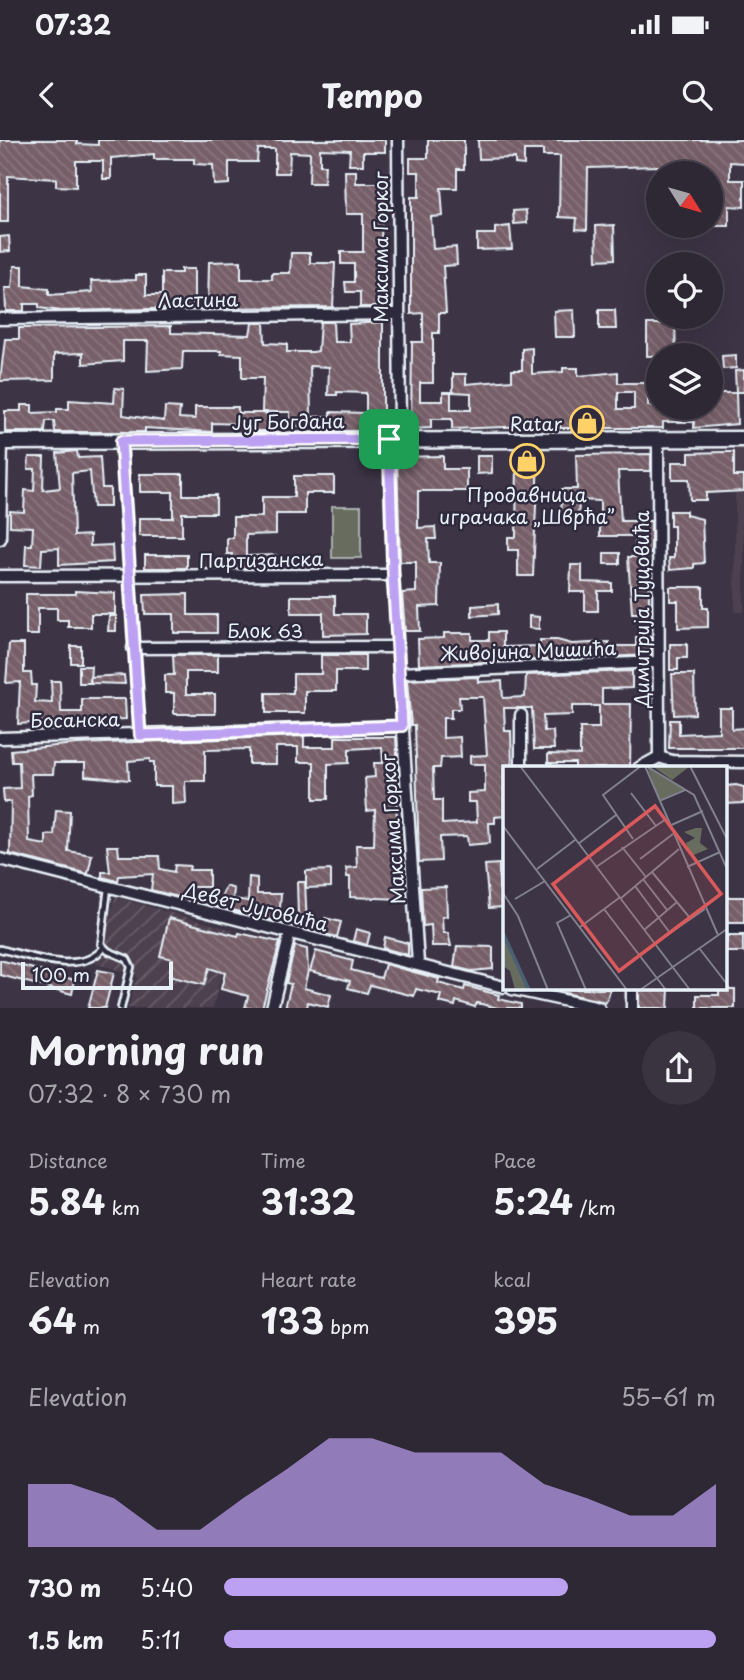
<!DOCTYPE html>
<meta charset="utf-8">
<style>
:root{--surface:#2e2734;--page:#3a3340;--text:#f1f3f6;--muted:#a7a5ac;--line:#49444f;--accent:#bca0f2}
body{margin:0;font-family:"Playpen Sans",sans-serif;background:var(--page);color:var(--text);height:100vh;display:flex;flex-direction:column;font-size:26px;white-space:nowrap}
*{box-sizing:border-box;margin:0}
p{font-size:23px;color:var(--muted)}
.icon{flex:none;width:38px;height:38px;fill:none;stroke:currentColor;stroke-width:2;stroke-linecap:round;stroke-linejoin:round}
.map{position:relative;height:868px;overflow:hidden}
.drawer{display:flex;flex-direction:column;background:var(--surface);flex:1}
.drawer>*{flex:none}
.needle{width:46px;rotate:127deg}
.fabs{position:absolute;left:646px;top:21px;display:grid;gap:14px}
.fabs a{display:grid;place-items:center;width:77px;height:77px;border-radius:50%;background:var(--surface);box-shadow:0 7px 28px #0002,0 0 0 2px var(--line);font-size:35px}
.scale{position:absolute;left:21px;bottom:18px;width:152px;box-sizing:border-box;padding-left:7px;border:4px solid #e8f1f8;border-top:0;font-size:19px;line-height:24px;white-space:nowrap;color:#e8f1f8;-webkit-text-stroke:5px #2f2a3d;paint-order:stroke}
.pin{position:absolute;display:grid;place-items:center;width:60px;height:60px;color:#fff;margin:-30px;border-radius:14px;box-shadow:0 4px 10px #0006}
.round{display:grid;place-items:center;flex:none;width:74px;height:74px;border-radius:37px;background:var(--page)}
.headline{display:flex;align-items:center;justify-content:space-between;height:119px;padding:0 28px}
h1{font-size:38px;font-weight:700;line-height:52px}
.figures{display:grid;grid-template-columns:repeat(3,1fr);gap:10px;height:119px;padding:7px 28px}
.figures div{display:grid;align-content:center}
.figures b{font-size:35px;font-weight:700}
.figures small{font-size:19px;font-weight:400}
.figures p{font-size:19px}
.chart{height:196px;padding:14px 28px}
.chart p{display:flex;justify-content:space-between}
.chart svg{width:100%;height:126px;margin-top:7px;fill:var(--accent);opacity:.7}
ul{padding:0 28px;list-style:none;font-size:23px}
li{display:grid;grid-template-columns:112px 84px 1fr;align-items:center;height:52px}
li i{height:18px;border-radius:9px;background:var(--accent)}
.status{display:flex;justify-content:space-between;align-items:center;height:49px;padding:0 35px;background:var(--surface);direction:ltr}
.status svg{height:19px;fill:currentColor}
header{display:flex;justify-content:space-between;align-items:center;height:91px;padding:0 28px;background:var(--surface);font-size:32px;font-weight:700}
.map>svg:first-child{display:block}
.built{fill:#4e414f}
.industrial{fill:url(#industrial-furrows)}
.pitch{fill:#676c5f;stroke:#a8aeac;stroke-width:2}
.building{fill:url(#building-back-hatch);stroke:#e8f1f8;stroke-width:2;fill-rule:evenodd}
.lines{fill:none;stroke-linecap:round;stroke-linejoin:round}
.lane-casing{stroke:#e8f1f8;stroke-width:10}
.street-casing{stroke:#e8f1f8;stroke-width:15}
.secondary-casing{stroke:#e8f1f8;stroke-width:19}
.lane{stroke:#2f2a3d;stroke-width:4.5}
.street{stroke:#2f2a3d;stroke-width:10}
.secondary{stroke:#2f2a3d;stroke-width:14}
.route-casing{stroke:#fff;stroke-width:14}
.route{stroke:#bca0f2;stroke-width:9}
.labels{text-anchor:middle;dominant-baseline:central;stroke-width:5;stroke-linejoin:round;paint-order:stroke}
.street-label{font-size:19px;fill:#e8f1f8;stroke:#2f2a3d}
.poi-label{font-size:19px;fill:#e8f1f8;stroke:#2f2a3d;text-anchor:end}
.inset-river{fill:none;stroke:#4a6175;stroke-width:3.5}
.inset-road{fill:none;stroke:#81808d;stroke-width:2}
.view{fill:#da5a5c;fill-opacity:0.15;stroke:#da5a5c;stroke-width:3.5}
.inset-edge{fill:none;stroke:#e8f1f8;stroke-width:3.5}
</style>
<div class="status"><b>07:32</b><svg viewBox="0 0 49 12"><path d="M0 12V9h3v3zM5 12V6h3v6zM10 12V3h3v9zM15 12V0h3v12zM26 1h20v11H26zM47 4h2v5h-2z"/></svg></div>
<header><svg class="icon" aria-label="back" viewBox="0 0 24 24"><path d="M15 5l-7 7 7 7"/></svg>Tempo<svg class="icon" aria-label="search" viewBox="0 0 24 24"><circle cx="10" cy="10" r="6"/><path d="M15 15l6 6"/></svg></header>
<div class="map">
<svg width="744" height="868" viewBox="0 0 744 868">
<defs>
<pattern id="industrial-furrows" width="10" height="10" patternUnits="userSpaceOnUse" patternTransform="scale(1.75)"><rect width="10" height="10" fill="#4e414f"/><path d="M-1 1l2-2M0 10L10 0M9 11l2-2" fill="none" stroke="#685d69"/></pattern>
<pattern id="building-back-hatch" width="6" height="6" patternUnits="userSpaceOnUse" patternTransform="scale(1.75)"><rect width="6" height="6" fill="#765e67"/><path d="M-1 5l2 2M0 0l6 6M5-1l2 2" fill="none" stroke="#8a767e"/></pattern>
</defs>
<rect width="100%" height="100%" fill="#3d3445"/>
<filter id="ink" filterUnits="userSpaceOnUse"><feTurbulence type="fractalNoise" baseFrequency=".0143" numOctaves="2"/><feDisplacementMap in="SourceGraphic" scale="14" xChannelSelector="R" yChannelSelector="G"/><feConvolveMatrix kernelMatrix="1 2 1 2 8 2 1 2 1" color-interpolation-filters="sRGB"/></filter>
<g filter="url(#ink)">
<rect class="built" x="735" y="304" width="9" height="168"/>
<polygon class="industrial" points="115,757 233,790 213,868 128,868 137,835 96,824"/>
<rect class="pitch" x="332" y="366" width="29" height="52"/>
<g class="building">
<polygon points="0,0 77,0 77,4 98,5 98,0 385,0 385,12 363,12 363,25 349,25 350,10 320,9 320,25 325,25 324,43 309,43 310,13 290,12 289,33 275,33 275,9 258,9 257,22 229,22 229,44 214,45 213,25 194,24 194,19 154,19 154,14 111,18 111,39 103,39 103,21 76,21 76,47 56,46 56,39 8,36 8,82 0,82"/>
<path d="M428,0H464V29H457V48H441L443,76L431,77L433,109L456,107L457,125L443,126L446,173H439V193H433V243H420V261H443V252H451V270H471V253L453,252V234H466V244L512,240V230H522V209L532,208V234L563,232V228H578V236L618,232V243H648V266L658,268H710V239L720,238V253H736L737,284L694,288V282H663V288H560V285L452,289V279H431V288L411,289L412,202H423V173L411,174V57H419V32H410V18H428ZM618,252H634V269H618Z"/>
<polygon points="478,0 744,0 744,23 730,22 730,40 744,40 744,67 729,66 729,86 710,86 710,33 657,33 658,26 588,28 587,90 576,89 577,78 559,77 560,16 543,16 543,10 524,10 524,25 515,24 515,18 479,19"/>
<polygon points="345,31 356,31 356,43 384,43 378,153 384,153 384,167 360,167 360,152 346,152 345,142 354,142 354,124 341,124 341,112 363,112 363,74 346,74"/>
<polygon points="526,70 527,83 514,84 513,71"/>
<polygon points="614,85 615,119 597,120 596,86"/>
<polygon points="510,86 512,109 477,110 477,94 495,94 495,88"/>
<polygon points="9,96 10,111 0,112 0,97"/>
<polygon points="291,113 310,113 310,123 335,123 333,167 208,168 209,122 241,121 241,139 272,139 272,133 290,133"/>
<polygon points="14,126 23,126 23,146 49,149 49,155 92,152 91,141 136,140 136,135 146,135 146,155 162,155 162,133 181,133 181,129 194,129 194,168 62,171 39,168 39,164 24,164 24,171 6,171 5,148 12,148"/>
<polygon points="574,170 575,197 555,197 554,171"/>
<polygon points="599,170 615,170 616,189 599,189"/>
<polygon points="675,179 676,215 647,216 647,184 665,184 665,180"/>
<path d="M320,182H333L334,202H350L349,184L383,182V291H330V286H290V272H262L263,238H242V215L221,214V211H183L182,229L147,231L148,201H123V221L83,224V213L54,214V240L0,241L5,199H19V188L171,186V193L250,195L252,183H264L265,203L287,204V212H313L318,211ZM310,226L329,227L328,255H337V252L366,253V273L330,272V276L311,277Z"/>
<polygon points="736,215 736,228 723,229 722,216"/>
<polygon points="744,230 744,252 736,252 735,231"/>
<polygon points="115,248 124,249 123,275 164,281 165,267 180,268 179,278 195,279 195,267 238,267 238,273 267,273 267,291 242,291 242,284 212,283 212,292 145,288 145,292 55,292 54,281 46,281 45,292 5,292 5,271 21,271 21,265 32,265 32,273 57,272 57,269 69,269 69,260 114,263"/>
<polygon points="77,311 78,318 100,317 102,348 110,348 110,367 93,367 90,331 72,333 74,396 90,395 90,406 112,405 113,422 59,425 59,408 42,409 41,426 25,425 26,405 32,405 33,387 10,386 10,371 24,372 25,350 34,351 35,329 28,329 29,317 44,317 43,350 60,348 57,313"/>
<rect x="371" y="312" width="11" height="10"/>
<polygon points="724,312 734,312 734,336 744,336 744,351 706,353 706,360 690,360 689,339 672,339 672,322 689,322 689,313"/>
<polygon points="651,314 651,331 618,331 621,381 651,381 651,414 646,414 650,473 632,473 628,417 635,417 635,396 600,396 600,361 579,360 578,383 561,382 562,349 577,349 576,315"/>
<polygon points="443,316 443,329 467,329 467,351 418,351 418,388 435,387 436,399 428,399 429,423 440,423 439,466 419,467 420,491 405,491 402,453 416,452 416,422 400,422 397,317"/>
<polygon points="477,316 492,316 492,333 477,334"/>
<polygon points="517,319 538,319 533,436 518,436 518,410 508,410 508,397 516,397"/>
<polygon points="140,334 183,334 183,355 216,355 216,373 182,373 182,396 139,396 139,378 173,378 173,352 140,352"/>
<polygon points="294,336 334,336 334,353 305,353 305,374 276,374 276,394 246,395 246,416 276,415 276,428 232,428 232,414 227,414 227,398 233,398 233,377 262,377 262,357 294,357"/>
<polygon points="670,371 686,371 686,375 702,379 704,423 694,424 694,428 670,430 669,418 674,418 674,386 670,386"/>
<rect x="604" y="413" width="16" height="11"/>
<rect x="145" y="415" width="42" height="13"/>
<polygon points="571,425 582,425 582,442 612,443 612,451 598,451 598,471 585,471 585,452 570,452"/>
<polygon points="670,447 703,447 703,468 708,468 708,487 678,488 678,461 670,461"/>
<polygon points="75,451 115,453 115,474 91,474 91,487 68,487 68,480 57,480 57,468 38,468 38,495 26,495 26,454 75,454"/>
<polygon points="188,454 188,475 217,475 217,493 174,493 174,474 145,474 144,455"/>
<polygon points="291,456 335,456 335,474 366,474 366,494 323,495 323,473 291,473"/>
<polygon points="498,464 498,474 472,476 472,466"/>
<polygon points="109,476 116,476 116,491 108,491"/>
<polygon points="529,476 539,477 539,489 529,488"/>
<polygon points="489,492 503,492 503,507 540,506 540,500 557,500 572,504 609,502 609,506 636,506 636,497 651,497 651,515 419,525 418,499 444,498 444,493 472,493 472,500 489,500"/>
<polygon points="9,504 24,504 24,533 31,533 32,545 36,545 35,562 52,563 51,541 60,541 61,572 82,572 82,559 125,559 126,579 104,580 104,583 61,581 18,584 20,542 6,543"/>
<polygon points="670,504 687,504 687,518 678,518 678,530 670,530"/>
<rect x="71" y="506" width="10" height="17"/>
<polygon points="173,515 218,515 218,532 186,532 186,554 215,554 215,574 174,574 174,553 165,553 165,535 174,535"/>
<polygon points="321,515 365,515 365,531 336,531 336,551 305,551 305,573 266,573 266,553 293,553 293,534 321,534"/>
<polygon points="79,526 91,526 90,543 79,543"/>
<path d="M632,531V548L602,549V564H631L630,628H575V623H548V614L580,615V588H599V566H572V575L543,576L544,591H553L554,609H534L532,568H504L505,591H511L512,628H504V676L495,677V683H489L490,703L468,705L467,696L440,697L441,721L419,722L415,585H411L407,540L478,537V542L502,541L503,558L525,557L526,535ZM459,557H483L487,615L470,616V624H485V652L468,653V662H476L477,682L442,684V660H434L433,628H440L441,618L461,617L460,597L443,598V578H451V569H460Z"/>
<polygon points="672,534 694,534 695,574 674,575"/>
<polygon points="124,535 125,544 91,543 90,537"/>
<polygon points="719,568 732,568 732,589 744,588 744,608 669,608 670,580 679,580 679,594 719,592"/>
<polygon points="304,596 304,607 335,607 335,597 396,597 399,651 396,651 397,685 393,720 400,720 402,759 350,757 350,737 347,737 346,728 357,727 356,705 374,705 375,670 367,671 365,638 375,637 374,623 383,623 382,607 349,609 349,623 328,624 328,659 314,659 314,622 298,622 298,607 276,607 276,624 249,624 249,609 205,610 205,641 185,641 186,663 172,664 172,646 154,646 154,622 150,622 150,619 128,621 129,640 85,636 85,623 54,623 53,634 31,634 32,655 28,656 29,702 46,705 46,695 54,695 56,670 70,671 68,711 92,715 88,734 10,714 11,662 4,662 3,649 20,648 19,622 12,622 11,610 77,604"/>
<polygon points="736,645 744,647 744,663 725,664 725,646"/>
<polygon points="107,706 118,706 119,716 159,716 160,729 174,732 175,725 190,726 189,730 209,730 209,747 188,747 186,759 151,750 153,734 119,736 118,741 102,737 102,732 110,732"/>
<polygon points="499,724 499,748 504,748 504,767 489,768 485,725"/>
<polygon points="331,730 331,747 306,748 306,731"/>
<polygon points="249,737 257,738 257,754 281,754 279,782 217,766 226,746 234,749 233,759 248,761"/>
<polygon points="297,742 305,742 307,786 293,786 293,776 298,776"/>
<polygon points="446,747 447,776 442,777 443,793 448,793 451,806 432,806 431,785 423,786 421,748"/>
<rect x="725" y="757" width="19" height="25"/>
<polygon points="169,778 238,796 239,793 280,802 262,868 245,868 248,856 221,849 225,833 209,828 204,845 169,836 173,819 160,816"/>
<polygon points="325,778 341,782 337,797 321,793"/>
<polygon points="356,789 370,793 367,805 353,801"/>
<polygon points="727,796 743,796 743,812 726,812"/>
<polygon points="385,797 408,803 408,815 383,808"/>
<polygon points="295,806 307,809 308,831 304,848 331,855 328,867 308,862 307,868 285,868 291,844 286,843"/>
<polygon points="457,806 493,807 493,829 471,831 454,827"/>
<polygon points="316,811 353,821 351,830 381,838 385,824 439,839 438,843 464,850 465,846 499,855 498,859 521,864 521,868 498,868 477,863 475,867 456,861 455,866 439,862 441,855 416,849 414,856 370,845 367,853 348,848 350,841 310,831"/>
<polygon points="0,820 75,840 72,854 0,835"/>
<polygon points="98,830 114,833 105,868 88,868"/>
<polygon points="547,849 610,849 606,862"/>
<polygon points="639,849 669,849 668,868 639,868"/>
<polygon points="719,849 735,849 735,868 697,868 697,855 719,855"/>
</g>
<g class="lines">
<g class="lane-casing">
<g id="lane">
<polyline points="108,748 101,804 108,811 127,819 131,827 121,868"/>
<path d="M0,809C30,816 81,836 103,808"/>
</g>
</g>
<g class="street-casing">
<g id="street">
<polyline points="398,0 400,299"/>
<polyline points="0,179 396,174"/>
<polyline points="389,299 393,435 418,824"/>
<polyline points="658,299 659,617"/>
<polyline points="121,301 140,595"/>
<polyline points="0,399 2,302"/>
<polyline points="0,436 393,435"/>
<polyline points="133,508 398,507"/>
<polyline points="399,533 658,522"/>
<polyline points="521,575 521,628"/>
<polyline points="0,598 403,586"/>
<polyline points="659,617 672,621 744,622"/>
<polyline points="639,628 659,617"/>
<polyline points="0,719 504,847"/>
<polyline points="725,789 744,789"/>
<polyline points="512,849 599,868"/>
<polyline points="272,868 290,793"/>
<polyline points="632,868 632,849"/>
</g>
</g>
<g class="secondary-casing">
<polyline id="secondary" points="0,302 744,299"/>
</g>
<use href="#lane" class="lane"/>
<use href="#street" class="street"/>
<use href="#secondary" class="secondary"/>
</g>
</g>
<g class="lines" filter="url(#ink)">
<g class="route-casing">
<polygon id="route" points="389,299 393,435 402,586 140,595 121,301"/>
</g>
<use href="#route" class="route"/>
</g>
<defs>
<g id="shop-ring" transform="scale(1.75)"><circle r="9.5" fill="#2f2a3d" stroke="#ffd166" stroke-width="1.5"/><path d="M-5-2.5h2.3a2.7 3.5 0 0 1 5.4 0H5L5.5 6h-11ZM-1.5-2.5h3a1.5 2.3 0 0 0-3 0Z" fill="#ffd166"/></g>
</defs>
<g fill-rule="evenodd">
<use href="#shop-ring" x="587" y="283"/>
<use href="#shop-ring" x="527" y="321"/>
</g>
<g class="labels">
<g class="street-label">
<text transform="translate(380 107) rotate(-90)">Максима Горког</text>
<text transform="translate(198 159) rotate(-1)">Ластина</text>
<text transform="translate(288 281) rotate(-1)">Југ Богдана</text>
<text transform="translate(261 419) rotate(-1)">Партизанска</text>
<text transform="translate(641 469) rotate(-90)">Димитрија Туцовића</text>
<text x="265" y="490">Блок 63</text>
<text transform="translate(528 510) rotate(-2)">Живојина Мишића</text>
<text transform="translate(75 579) rotate(-1)">Босанска</text>
<text transform="translate(392 689) rotate(-94)">Максима Горког</text>
<text transform="translate(256 766) rotate(14)">Девет Југовића</text>
</g>
<g class="poi-label">
<text x="562" y="283">Ratar</text>
<text x="527" y="354" text-anchor="middle">Продавница<tspan x="527" dy="22">играчака „Шврћа”</tspan></text>
</g>
</g>
<g transform="translate(503 626)">
<rect width="224" height="224" fill="#3d3445"/>
<path d="M144,0L182,23L156,34Z" fill="#676c5f"/>
<path d="M193,62H199L197,77L205,83L188,90L183,77L192,72L181,66ZM0,170L14,200L24,224H12L7,205L0,200Z" fill="#676c5f"/>
<path d="M149,0H185L186,1L169,14Z" fill="#676c5f"/>
<path class="inset-river" d="M0,167L26,224"/>
<path class="inset-road" d="M17,0L187,224M142,0L215,169M187,0L224,73M145,1L191,29L224,103M128,27L153,60M156,35L182,24M0,60L124,224M166,60L200,45M130,73L100,29L138,0M75,78L113,49M119,81L143,111M137,93L170,68M93,101L163,53M184,101L217,86M34,103L72,74M149,106L187,152M140,113L164,144M132,120L167,167M0,127L15,150L45,224M12,133L42,115M117,133L176,83M101,143L163,224M68,149L54,157L83,224M77,161L116,132M141,164L174,136M151,178L202,143M196,182L224,218M137,224L224,163"/>
<path class="view" d="M152,40L218,128L116,205L50,118Z"/>
<rect width="224" height="224" class="inset-edge"/>
</g>
</svg>
<div class="fabs">
<a><svg class="needle" viewBox="-14 -14 28 28"><path d="M0-13l5 13h-10z" fill="#e53935"/><path d="M0 13l5-13h-10z" fill="#a7a5ac"/></svg></a>
<a><svg class="icon" aria-label="locate" viewBox="0 0 24 24"><circle cx="12" cy="12" r="6"/><path d="M12 2v4M12 18v4M2 12h4M18 12h4"/></svg></a>
<a><svg class="icon" aria-label="layers" viewBox="0 0 24 24"><path d="M12 4l9 5-9 5-9-5zM3 14l9 5 9-5"/></svg></a>
</div>
<div class="scale">100 m</div>
<div class="pin" style="left:389px;top:299px;background:#1e9e55"><svg class="icon" aria-label="arrive" viewBox="0 0 24 24"><path d="M6 21V4h12l-3 4 3 4H6"/></svg></div>
</div>
<section class="drawer">
<div class="headline"><div><h1>Morning run</h1><p>07:32 · 8 × 730 m</p></div><a class="round"><svg class="icon" aria-label="share" viewBox="0 0 24 24"><path d="M12 15V3M7 8l5-5 5 5M5 13v7h14v-7"/></svg></a></div>
<div class="figures">
<div><p>Distance</p><b>5.84<small> km</small></b></div>
<div><p>Time</p><b>31:32</b></div>
<div><p>Pace</p><b>5:24<small> /km</small></b></div>
</div>
<div class="figures">
<div><p>Elevation</p><b>64<small> m</small></b></div>
<div><p>Heart rate</p><b>133<small> bpm</small></b></div>
<div><p>kcal</p><b>395</b></div>
</div>
<div class="chart"><p><span>Elevation</span>55–61 m</p>
<svg viewBox="0 0 160 44" preserveAspectRatio="none"><path d="M0 44V22L10 22L20 27L30 38L40 38L50 27L60 17L70 6L80 6L90 11L100 11L110 11L120 22L130 27L140 33L150 33L160 22V44z"/></svg>
</div>
<ul>
<li><b>730 m</b>5:40<i style="width:70%"></i></li>
<li><b>1.5 km</b>5:11<i style="width:100%"></i></li>
</ul>
</section>
